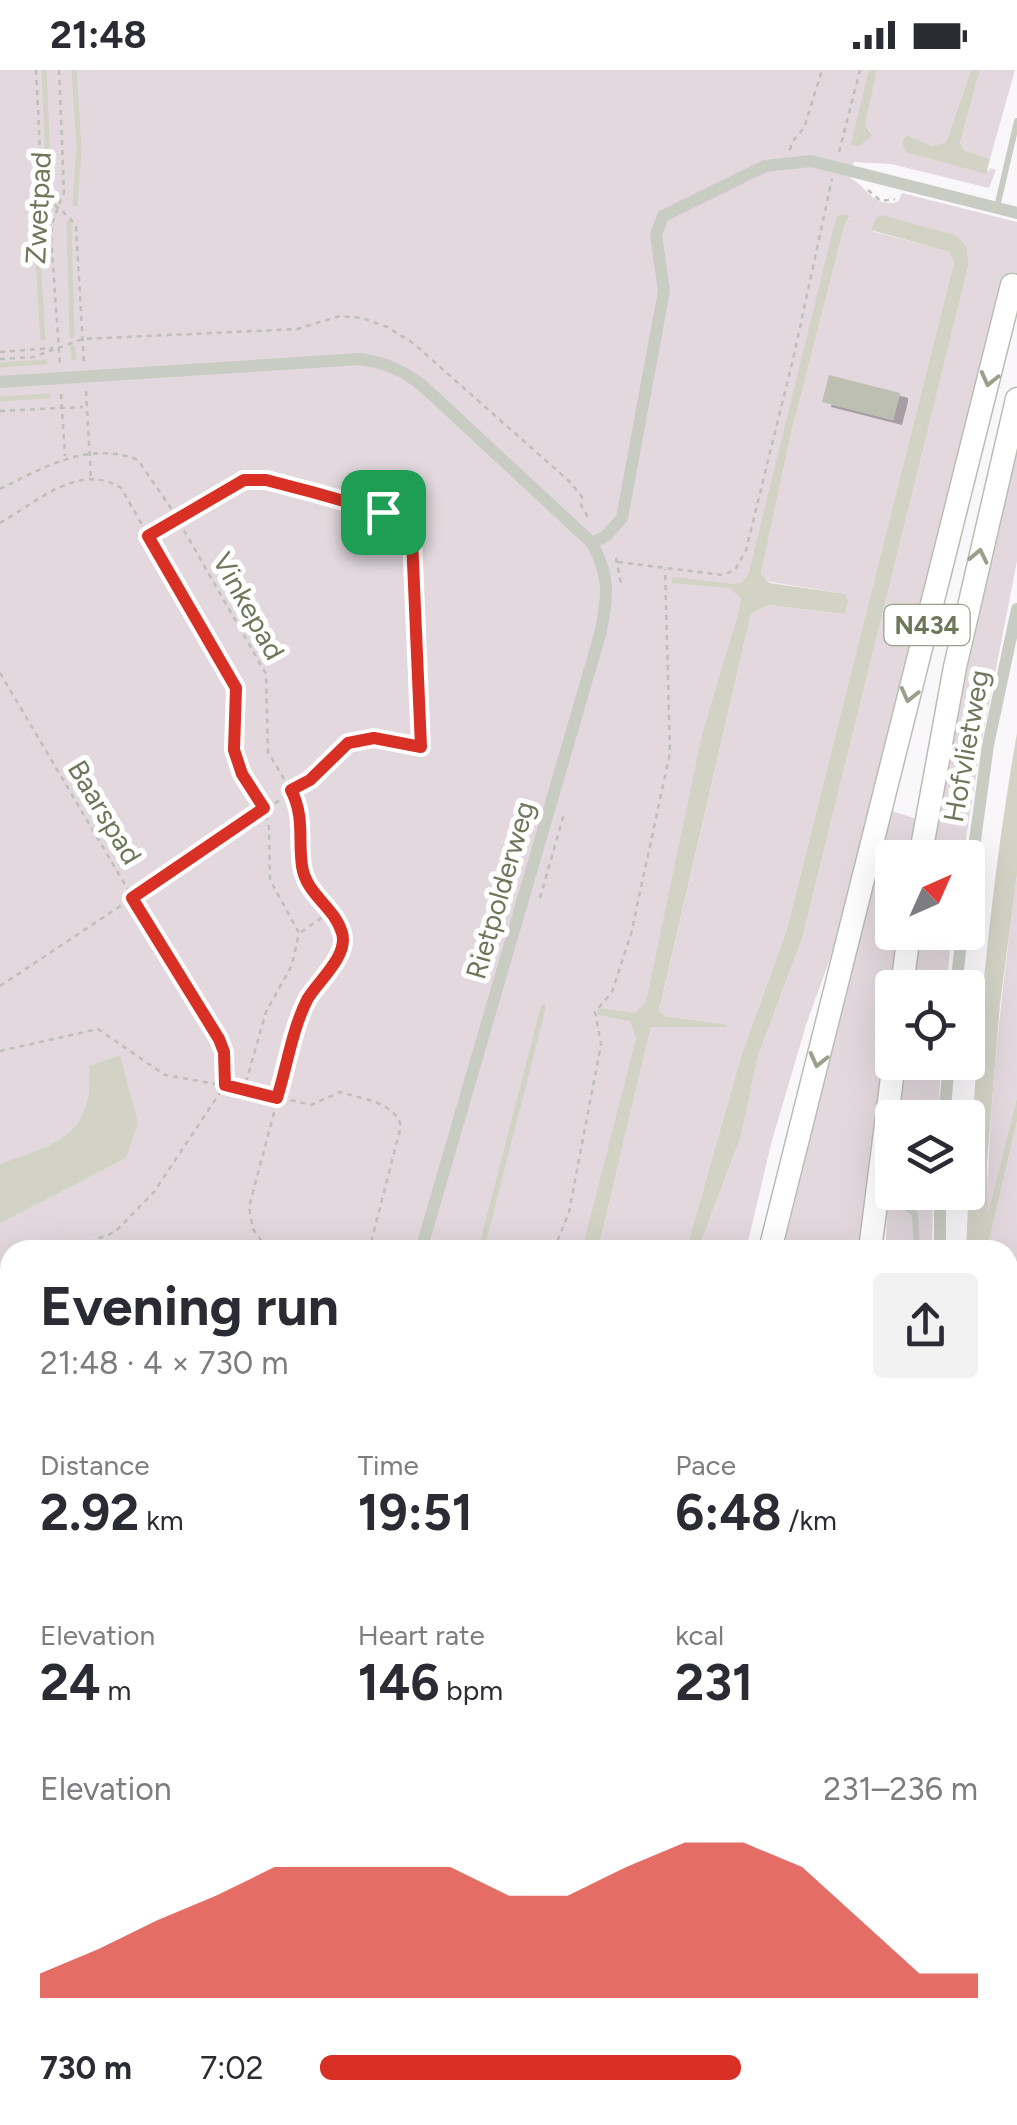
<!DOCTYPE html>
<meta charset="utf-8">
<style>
:root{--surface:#fff;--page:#f2f2f3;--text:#2b2b33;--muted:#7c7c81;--accent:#d93025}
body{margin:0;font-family:Figtree,sans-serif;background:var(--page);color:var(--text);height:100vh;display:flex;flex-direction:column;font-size:38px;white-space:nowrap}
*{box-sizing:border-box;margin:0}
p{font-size:32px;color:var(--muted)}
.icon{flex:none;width:55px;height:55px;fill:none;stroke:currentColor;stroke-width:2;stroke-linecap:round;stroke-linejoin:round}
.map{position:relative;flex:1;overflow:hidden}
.side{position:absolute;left:0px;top:1170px;width:1018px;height:885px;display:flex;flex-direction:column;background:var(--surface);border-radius:30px 30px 0 0;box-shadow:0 10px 40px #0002}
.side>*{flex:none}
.needle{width:65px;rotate:45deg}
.tools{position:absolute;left:875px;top:770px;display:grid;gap:20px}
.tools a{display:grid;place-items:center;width:110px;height:110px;border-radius:10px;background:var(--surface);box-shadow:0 10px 40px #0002;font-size:50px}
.pin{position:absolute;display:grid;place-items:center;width:85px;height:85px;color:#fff;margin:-42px;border-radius:20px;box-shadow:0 5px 15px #0006}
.round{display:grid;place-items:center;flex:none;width:105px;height:105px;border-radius:10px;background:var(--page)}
.summary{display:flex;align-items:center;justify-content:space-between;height:170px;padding:0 40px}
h1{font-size:55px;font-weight:700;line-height:75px}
.metrics{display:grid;grid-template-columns:repeat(3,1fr);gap:15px;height:170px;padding:10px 40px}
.metrics div{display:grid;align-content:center}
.metrics b{font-size:50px;font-weight:700}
.metrics small{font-size:28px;font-weight:400}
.metrics p{font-size:28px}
.chart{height:280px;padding:20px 40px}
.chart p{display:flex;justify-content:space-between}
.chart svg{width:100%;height:180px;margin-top:10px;fill:var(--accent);opacity:.7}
ul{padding:0 40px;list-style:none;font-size:32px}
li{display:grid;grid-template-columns:160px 120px 1fr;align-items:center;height:75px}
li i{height:25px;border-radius:12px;background:var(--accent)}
.status{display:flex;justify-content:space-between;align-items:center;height:70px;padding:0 50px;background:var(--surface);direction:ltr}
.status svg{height:28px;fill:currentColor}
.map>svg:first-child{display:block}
.green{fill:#e2d8dd}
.water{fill:#d2d3c5}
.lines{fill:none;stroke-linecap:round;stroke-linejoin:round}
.stream{stroke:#d2d3c5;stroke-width:5}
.building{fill:#bdbfb3;filter:url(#shadow)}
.highway-casing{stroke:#babdb4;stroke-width:25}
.path{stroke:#bec0b9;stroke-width:2.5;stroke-dasharray:5 5;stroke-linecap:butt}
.lane{stroke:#c9ccc3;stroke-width:6}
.street{stroke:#c9ccc3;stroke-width:12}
.highway{stroke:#fff;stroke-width:22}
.oneway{stroke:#9aa08c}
.route-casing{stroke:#fff;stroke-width:20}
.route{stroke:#d93025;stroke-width:12}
.labels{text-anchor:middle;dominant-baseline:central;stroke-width:10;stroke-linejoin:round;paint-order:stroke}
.shield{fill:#fff;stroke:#9aa08c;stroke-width:2.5}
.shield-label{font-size:25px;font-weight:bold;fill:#6f775b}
.street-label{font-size:28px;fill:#6f775b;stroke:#fff}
</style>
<div class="status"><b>21:48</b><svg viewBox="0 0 49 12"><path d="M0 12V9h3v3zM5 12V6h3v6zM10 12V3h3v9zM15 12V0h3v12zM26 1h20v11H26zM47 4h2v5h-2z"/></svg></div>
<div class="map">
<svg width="1017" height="2055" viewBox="0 0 1017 2055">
<defs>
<filter id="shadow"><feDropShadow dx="9" dy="5" stdDeviation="0" flood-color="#0004"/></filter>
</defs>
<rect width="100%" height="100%" fill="#f9f7fa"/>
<g class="green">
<path d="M0,0H875L857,75L870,61L864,54L877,0H971L946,72L932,76L906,65L989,101L990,98L996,100L989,118L891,94L854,92L850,108C868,117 873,138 898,132L902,123L1017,152V216L1001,218L997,224L875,723L831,886L806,955L771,1074L746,1180H698L741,1066L758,986L802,869L969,194L967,178L876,148L872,161L949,182L954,192L786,862L742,983L686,1180H598L651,957H728L724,954L665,946L659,942L751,544L768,535L843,544L846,524L770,512L761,504L791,364L845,154L850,147L842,144L587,1180H10V1886L0,1887Z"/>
<polygon points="980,0 1015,0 990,89 964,80 960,73"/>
<polygon points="1017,381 1017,491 980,681 963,787 932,787 970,585"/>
<polygon points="889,740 917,749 911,787 892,788 892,862 899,863 888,933 866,1180 780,1180"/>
<path d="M1017,805V1027L987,1150C988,1034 1002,920 1017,805Z"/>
<polygon points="918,863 952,863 946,917 911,918"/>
<polygon points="904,993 941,993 938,1047 898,1048"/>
<polygon points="1017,1051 1017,1232 1014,1232 1012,1241 1017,1243 1017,1633 1008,1612 1008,1180 987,1180"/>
<polygon points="892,1105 892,1122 933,1123 932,1180 886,1180 887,1129"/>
<polygon points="10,2016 10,2045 345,2045 0,2049 0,2017"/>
<polygon points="1008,2018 1017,2018 1017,2052 647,2045 1008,2045"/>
</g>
<g class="water">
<polygon points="869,0 877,0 865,54 872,66 859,76 851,74"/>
<polygon points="971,0 980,0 960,73 964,80 990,89 986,104 906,82 902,73 906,65 932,76 946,72"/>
<polygon points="842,144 850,146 845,154 791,364 761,504 770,513 846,524 848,532 844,544 768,535 751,544 659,941 665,946 724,954 729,957 651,957 598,1180 582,1180 636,968 630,951 598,945 597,941 599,938 635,943 646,932 702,665 739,541 741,528 730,518 672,513 671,510 674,507 732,514 741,513 748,506 836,148"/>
<polygon points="882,145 957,166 967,178 969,194 802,869 758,986 741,1066 698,1180 686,1180 742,983 786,862 954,192 949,182 871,160 876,148"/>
<path d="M1017,663V805L1000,934L987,1093L988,1144L1017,1027V1051L987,1180H966C973,1007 987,834 1017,663Z"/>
<polygon points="544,934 546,937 484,1180 478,1180 541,936"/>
<path d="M120,985L138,1053L126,1088L0,1153V1094C57,1075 95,1064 89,996Z"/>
</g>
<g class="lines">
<g class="stream">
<polyline points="44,0 49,123"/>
<polyline points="74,0 79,77 75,134"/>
<polyline points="69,153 72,266"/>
<polyline points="43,268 37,171 44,134"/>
<polyline points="73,278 74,288"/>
<polyline points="0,295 45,292"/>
<polyline points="0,329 48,326"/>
</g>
</g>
<polygon class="building" points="829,305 900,323 893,350 822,332"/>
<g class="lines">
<g class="highway-casing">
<g id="highway">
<polyline points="920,788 955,597 1017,329"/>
<polyline points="902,918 909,862"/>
<polyline points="770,1180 1012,215"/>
<polyline points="870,1180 894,992"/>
<polyline points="1008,1807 1017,1816"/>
<polyline points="0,1940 10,1939"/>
<polyline points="0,1965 10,1965"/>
<polyline points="1008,1970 1017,1970"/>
<polyline points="0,2007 10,2007"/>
<polyline points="1008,2009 1017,2009"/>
<polyline points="801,2045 811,2055"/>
<polyline points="278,2055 297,2045"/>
</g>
</g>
<g class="path">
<path d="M36,0L42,120C51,136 67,141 76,157L84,293"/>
<polyline points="59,0 64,122 53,151 51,165 60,296"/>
<polyline points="790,80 792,72 804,58 822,0"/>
<polyline points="839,82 860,0"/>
<polyline points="868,120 881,131 895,129"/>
<polyline points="0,282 53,278"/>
<polyline points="0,289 33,287 83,269 297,259 340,246 362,248 387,257 413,273 570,412 582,427 581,435 589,449"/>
<polyline points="86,321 91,408"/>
<polyline points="61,324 65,386"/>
<polyline points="0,341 83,337"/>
<path d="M0,419C43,398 89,370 138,390L173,441L266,604L268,682L300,736L302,795L306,810L342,862L343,873L338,886L308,929L298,952L249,1137L253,1159L268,1180"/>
<path d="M0,453C35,433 80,391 121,418L236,618L234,680L241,703L264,738L269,758L270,810L299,863L292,895L266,942L244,1019"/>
<polyline points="616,488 621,514"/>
<polyline points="618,492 723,505 735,500 746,480 794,285 832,109"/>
<polyline points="0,603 224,982 225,1015 154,1122 115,1162 70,1180"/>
<polyline points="540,828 564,744"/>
<polyline points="976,854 979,833"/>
<polyline points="301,862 327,844"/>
<path d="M0,916L310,710L348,673L373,669L421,677L412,469C404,458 398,449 385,443C363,432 262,405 242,412C210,424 177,448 148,466"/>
<path d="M0,981L98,959L165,1005L244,1019L311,1035L340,1022C361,1029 394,1031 401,1056L369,1180"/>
<polyline points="554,1180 569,1142 601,974 595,942 612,922 631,864 670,683 665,499"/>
<polyline points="0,1207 10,1203"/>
<polyline points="0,1461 10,1474"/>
<polyline points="0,1478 10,1471"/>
<polyline points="0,1523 10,1517"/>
<polyline points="0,1705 10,1699"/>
</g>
<g class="lane">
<polyline points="997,137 1017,51"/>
<polyline points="887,1129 899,1132 915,1144 917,1180"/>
</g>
<g class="street">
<path d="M0,312L360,289C386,293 402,300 423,316L592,473C610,507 608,524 601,561L421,1180"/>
<polyline points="592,473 606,466 622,448 664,221 656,165 663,146 765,96 811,91 1017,143"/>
<polyline points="968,822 988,675 1017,539"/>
<polyline points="956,918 962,862"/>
<polyline points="944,1048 949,992"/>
<polyline points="940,1180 940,1122"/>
<polyline points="0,1684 10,1678"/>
<polyline points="1008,1713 1017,1727"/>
</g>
<use href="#highway" class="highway"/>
</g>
<defs><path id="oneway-chevron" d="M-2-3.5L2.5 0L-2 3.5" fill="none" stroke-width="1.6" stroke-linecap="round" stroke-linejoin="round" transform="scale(2.5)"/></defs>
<g class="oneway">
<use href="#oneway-chevron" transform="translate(989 309) rotate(104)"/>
<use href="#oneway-chevron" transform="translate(979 486) rotate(-78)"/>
<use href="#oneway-chevron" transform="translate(909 625) rotate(104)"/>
<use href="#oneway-chevron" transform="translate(818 990) rotate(104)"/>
</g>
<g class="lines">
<g class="route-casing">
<path id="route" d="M244,410H266L312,422L383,442L401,452L412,469L421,677L374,668L348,673L310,710L291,720C305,747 298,769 302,796C306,825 335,837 342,863C349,886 317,912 307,930C292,960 287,996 277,1028L225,1015L224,982L219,969L132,828L264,738L242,704L234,680L236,618L148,466Z"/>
</g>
<use href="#route" class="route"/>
</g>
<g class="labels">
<rect class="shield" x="884.5" y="535" width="85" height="40" rx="8"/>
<g class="shield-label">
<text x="927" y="555">N434</text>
</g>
<g class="street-label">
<text transform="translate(38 138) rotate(-87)">Zwetpad</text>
<text transform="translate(249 536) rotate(61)">Vinkepad</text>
<text transform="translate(966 676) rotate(-80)">Hofvlietweg</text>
<text transform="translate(105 742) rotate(59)">Baarspad</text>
<text transform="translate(500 820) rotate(-74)">Rietpolderweg</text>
</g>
</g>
</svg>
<div class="tools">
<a><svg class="needle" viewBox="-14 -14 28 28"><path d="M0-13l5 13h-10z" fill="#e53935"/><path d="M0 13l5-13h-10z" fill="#7c7c81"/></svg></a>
<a><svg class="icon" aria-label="locate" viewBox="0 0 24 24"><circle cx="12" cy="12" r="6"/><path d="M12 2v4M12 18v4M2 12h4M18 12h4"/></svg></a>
<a><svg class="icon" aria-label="layers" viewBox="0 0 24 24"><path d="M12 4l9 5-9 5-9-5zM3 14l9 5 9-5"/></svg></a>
</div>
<div class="pin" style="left:383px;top:442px;background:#1e9e55"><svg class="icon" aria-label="arrive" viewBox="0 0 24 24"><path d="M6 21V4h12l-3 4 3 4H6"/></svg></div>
<section class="side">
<div class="summary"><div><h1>Evening run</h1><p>21:48 · 4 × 730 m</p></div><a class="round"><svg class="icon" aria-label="share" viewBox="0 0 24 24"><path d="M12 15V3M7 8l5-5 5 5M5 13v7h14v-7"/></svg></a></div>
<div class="metrics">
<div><p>Distance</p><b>2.92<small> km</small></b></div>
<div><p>Time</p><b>19:51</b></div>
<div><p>Pace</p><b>6:48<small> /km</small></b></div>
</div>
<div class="metrics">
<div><p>Elevation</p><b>24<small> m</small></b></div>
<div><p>Heart rate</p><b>146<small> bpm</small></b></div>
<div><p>kcal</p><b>231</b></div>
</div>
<div class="chart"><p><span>Elevation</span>231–236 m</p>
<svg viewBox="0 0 160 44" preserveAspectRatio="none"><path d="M0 44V38L10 32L20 25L30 19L40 12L50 12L60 12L70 12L80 19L90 19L100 12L110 6L120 6L130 12L140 25L150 38L160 38V44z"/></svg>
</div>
<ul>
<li><b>730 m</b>7:02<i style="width:64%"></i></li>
</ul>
</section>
</div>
